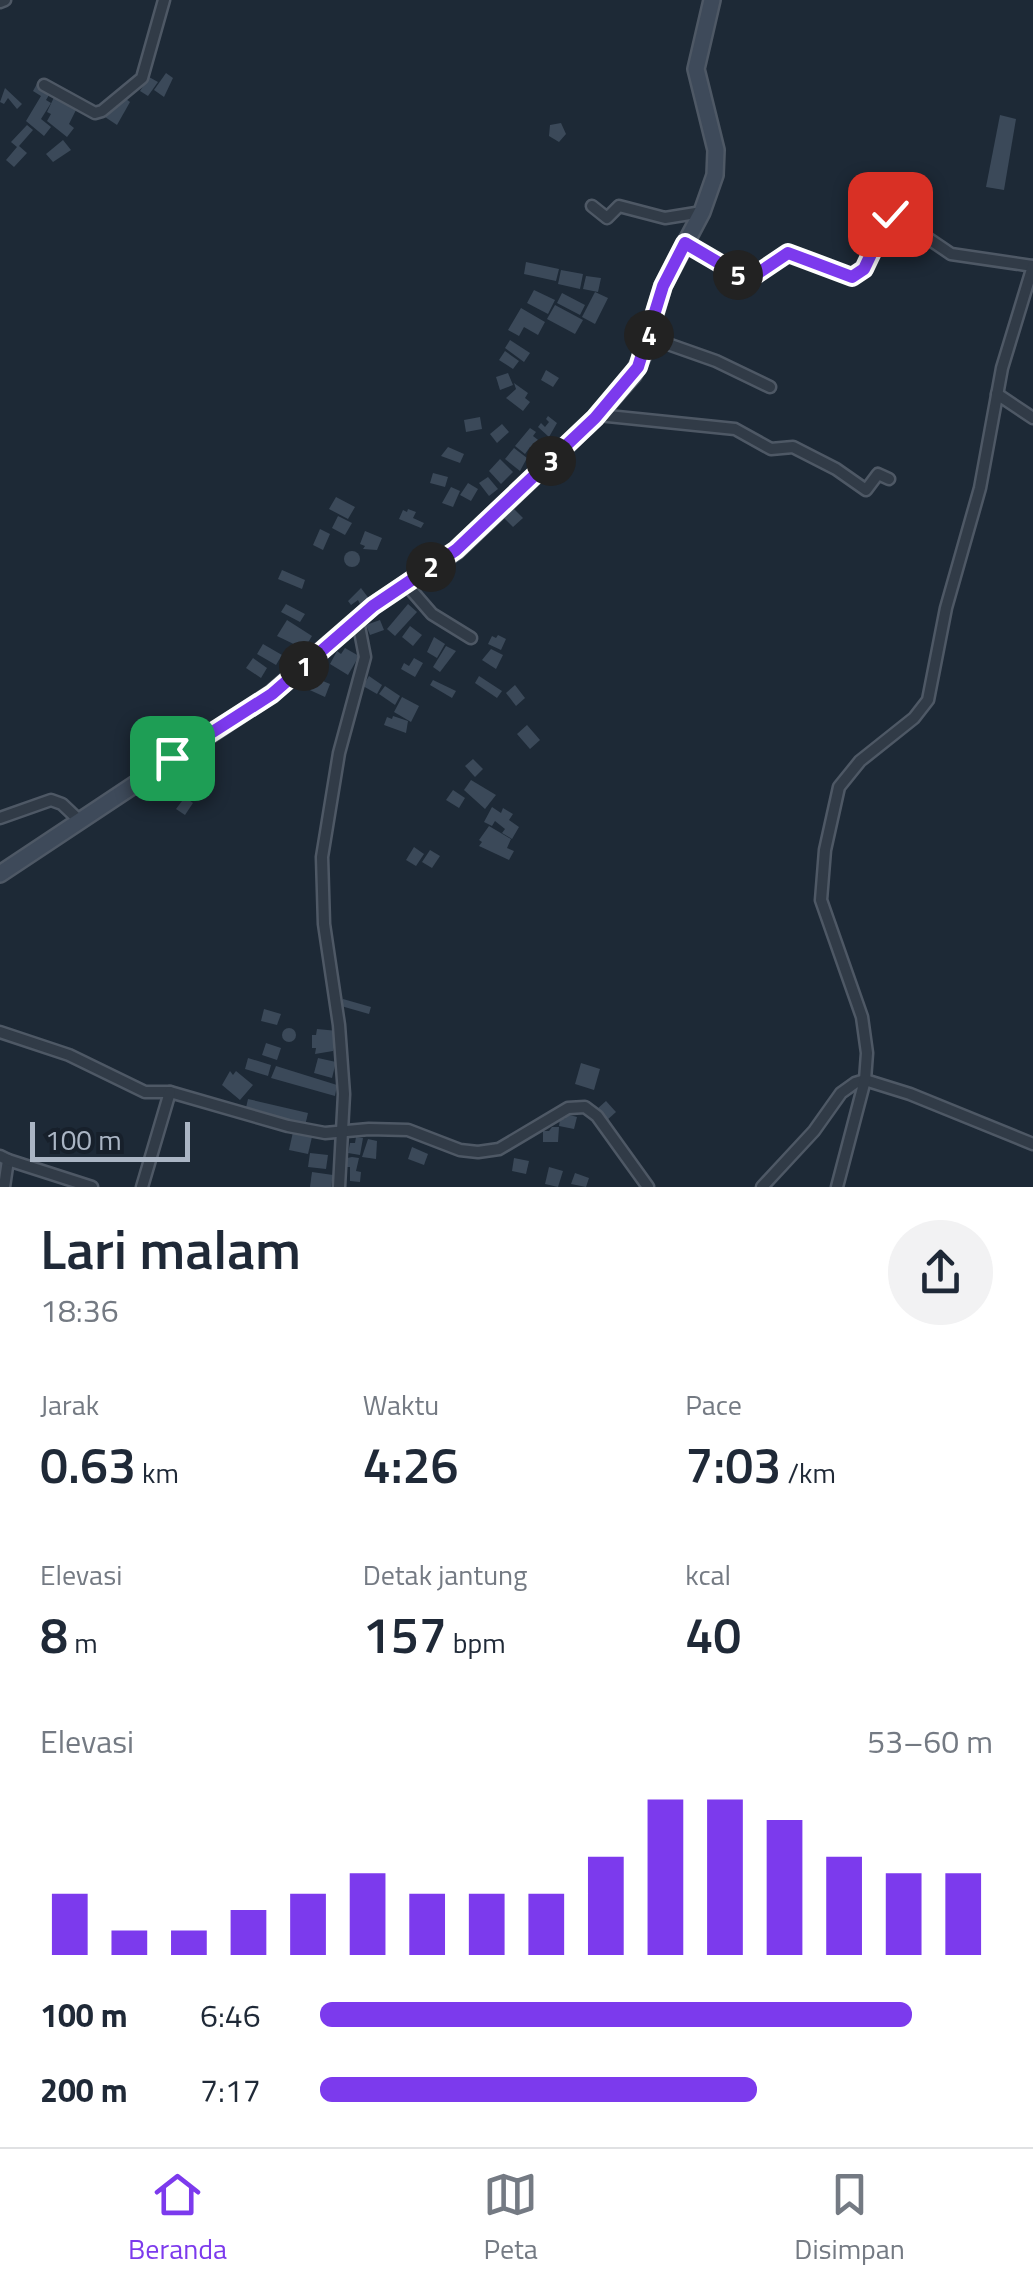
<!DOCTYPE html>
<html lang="id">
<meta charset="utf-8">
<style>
:root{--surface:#fff;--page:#f2f2f3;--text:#1f2937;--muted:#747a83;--line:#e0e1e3;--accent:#7c3aed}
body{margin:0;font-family:"Titillium Web",sans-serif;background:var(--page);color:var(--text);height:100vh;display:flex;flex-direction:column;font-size:38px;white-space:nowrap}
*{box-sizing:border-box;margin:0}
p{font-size:32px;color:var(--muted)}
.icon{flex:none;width:55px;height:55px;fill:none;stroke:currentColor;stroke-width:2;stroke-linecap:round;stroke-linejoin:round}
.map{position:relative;height:1187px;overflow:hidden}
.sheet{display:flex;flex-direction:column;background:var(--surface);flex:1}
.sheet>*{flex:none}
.scale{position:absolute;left:30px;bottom:25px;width:160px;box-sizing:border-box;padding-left:10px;border:5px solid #aab5c4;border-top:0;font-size:28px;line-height:35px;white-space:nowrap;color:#aab5c4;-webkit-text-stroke:8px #17202b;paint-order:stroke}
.pin{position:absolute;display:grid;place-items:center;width:85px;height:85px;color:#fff;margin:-42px;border-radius:20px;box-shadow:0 5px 15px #0006}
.km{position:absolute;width:50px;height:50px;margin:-25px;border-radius:50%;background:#222;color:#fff;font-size:28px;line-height:50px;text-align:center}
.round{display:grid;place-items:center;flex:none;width:105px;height:105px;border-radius:52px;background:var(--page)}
.overview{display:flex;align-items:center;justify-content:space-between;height:170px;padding:0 40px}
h1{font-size:55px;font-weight:600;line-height:75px}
.metrics{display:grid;grid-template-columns:repeat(3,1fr);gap:15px;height:170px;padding:10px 40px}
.metrics div{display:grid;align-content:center}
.metrics b{font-size:50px;font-weight:600}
.metrics small{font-size:28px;font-weight:400}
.metrics p{font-size:28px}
.chart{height:280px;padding:20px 40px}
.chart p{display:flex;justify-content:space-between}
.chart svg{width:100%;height:180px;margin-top:10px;stroke:var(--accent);stroke-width:6}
ul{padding:0 40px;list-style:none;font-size:32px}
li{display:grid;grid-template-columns:160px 120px 1fr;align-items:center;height:75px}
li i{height:25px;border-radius:12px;background:var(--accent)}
.menu{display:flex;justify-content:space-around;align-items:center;height:140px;border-top:2px solid var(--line);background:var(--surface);font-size:28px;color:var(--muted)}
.menu a{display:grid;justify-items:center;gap:5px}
.menu .current{color:var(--accent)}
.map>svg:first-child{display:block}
.building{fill:#3b4959}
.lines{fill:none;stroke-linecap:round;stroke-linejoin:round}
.street-casing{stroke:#4e5865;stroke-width:15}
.secondary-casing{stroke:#4e5865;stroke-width:20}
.street{stroke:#313b47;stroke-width:10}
.secondary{stroke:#3e4a5a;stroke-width:15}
.route-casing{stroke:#fff;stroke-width:20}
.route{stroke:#7c3aed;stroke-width:12}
</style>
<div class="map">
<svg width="1033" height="1187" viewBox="0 0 1033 1187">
<rect width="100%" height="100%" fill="#1d2936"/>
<g class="building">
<polygon points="166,73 173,78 164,97 154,90"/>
<polygon points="149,77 158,82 148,96 140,91"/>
<polygon points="38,82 52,90 46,100 51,103 41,119 51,127 44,136 26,121 41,96 33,91"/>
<polygon points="5,88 22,104 17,109 8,98 4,104 0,102"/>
<polygon points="58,89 81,100 69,124 74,128 67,137 47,121 51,114 47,112"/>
<polygon points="122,96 130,102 117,125 105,117"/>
<polygon points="1000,115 1016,119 1004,190 986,187"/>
<polygon points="561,123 566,134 559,142 549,136 550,125"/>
<polygon points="27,125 33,130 19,146 27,153 14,167 6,160 17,147 11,142"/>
<polygon points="63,140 71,150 53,162 46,154"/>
<polygon points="526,262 559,269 556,281 524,274"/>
<polygon points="561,270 583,274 580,289 558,284"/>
<polygon points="586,276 601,278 598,292 583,289"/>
<polygon points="534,290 555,300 548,314 527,303"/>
<polygon points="595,292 608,298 595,324 582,317"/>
<polygon points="562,293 585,305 580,315 557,303"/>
<polygon points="555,305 583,320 575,334 547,319"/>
<polygon points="521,308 545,322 538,335 524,327 519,336 508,330"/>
<polygon points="510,340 530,353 524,362 505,348"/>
<polygon points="505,351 519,361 513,369 499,360"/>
<polygon points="546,370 559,378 553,387 541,380"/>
<polygon points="508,373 513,385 500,390 496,377"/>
<polygon points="514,383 528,393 525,398 530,402 523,411 506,398 516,389"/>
<polygon points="548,416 557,423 549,437 538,427 541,423 545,427 549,422 546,419"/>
<polygon points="480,417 482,429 466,432 464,420"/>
<polygon points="502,424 509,432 497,443 490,434"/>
<polygon points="530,428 536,432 533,436 546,446 540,454 530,447 525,454 515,446"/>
<polygon points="448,447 464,454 460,463 441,456"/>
<polygon points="514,448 527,458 520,471 505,459"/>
<polygon points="500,459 513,472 501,484 489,471"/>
<polygon points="433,473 448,477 445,487 430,483"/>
<polygon points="488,477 498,489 489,496 479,483"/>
<polygon points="468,483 478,489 471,501 460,495"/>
<polygon points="451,487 460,491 453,507 442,503"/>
<polygon points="336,497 355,507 348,519 329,509"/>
<polygon points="512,507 523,518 513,527 502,516"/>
<polygon points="408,509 416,512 413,518 424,523 421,528 399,519 403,510 407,512"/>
<polygon points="338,516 352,523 345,535 332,528"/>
<polygon points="320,529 330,534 323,550 313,545"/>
<polygon points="365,531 382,538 377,550 363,549 365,546 360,544"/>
<circle cx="352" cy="559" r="8"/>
<polygon points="282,570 305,580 302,589 278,579"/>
<polygon points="361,588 370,600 361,606 358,600 351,605 348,601"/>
<polygon points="286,604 305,614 300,622 281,612"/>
<polygon points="408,604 417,612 395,636 387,629"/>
<polygon points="287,620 312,636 304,649 277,636"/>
<polygon points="380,620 384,630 370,635 366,625"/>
<polygon points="410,626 422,635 413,646 402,637"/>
<polygon points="498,635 506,639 501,650 488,644 492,636 496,638"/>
<polygon points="434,637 445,644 437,658 427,652"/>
<polygon points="263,644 282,655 276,665 257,654"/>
<polygon points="446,646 456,651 440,672 433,667"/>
<polygon points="345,648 359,656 348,675 330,664 337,651 341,654"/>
<polygon points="491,649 503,655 496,669 482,660"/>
<polygon points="253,658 267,668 261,678 246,668"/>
<polygon points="414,658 423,663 415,677 401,669 404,663 409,666"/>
<polygon points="306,674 330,684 325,697 301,686"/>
<polygon points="369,676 382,685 377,694 363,686"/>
<polygon points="479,676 502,691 497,698 475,683"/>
<polygon points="433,680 456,691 452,698 430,685"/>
<polygon points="515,685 525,698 516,706 506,693"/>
<polygon points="385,686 400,696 395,705 379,694"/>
<polygon points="402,697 419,706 411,722 394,712"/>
<polygon points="393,716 408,721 406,733 384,725 387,717 392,719"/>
<polygon points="527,725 540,740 530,749 517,734"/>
<polygon points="473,759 483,769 475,777 465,766"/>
<polygon points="471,780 496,795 485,809 464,790"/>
<polygon points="453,790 465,798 459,808 446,800"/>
<polygon points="185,797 193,803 185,815 176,809"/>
<polygon points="492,807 501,813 503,808 513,814 509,820 519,827 512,839 502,833 505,829 495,821 492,826 484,822"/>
<polygon points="489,826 511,839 507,848 514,851 509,860 479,846 482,842 479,840"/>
<polygon points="414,847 424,854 416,866 406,860"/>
<polygon points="430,850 440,856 432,868 422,862"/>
<polygon points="343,999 371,1007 369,1014 341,1006"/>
<polygon points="264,1009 281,1014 277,1025 261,1021"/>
<circle cx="289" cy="1035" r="7"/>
<polygon points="317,1029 338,1031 333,1051 315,1054 316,1048 312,1048 312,1035 316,1035"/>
<polygon points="266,1043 281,1048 277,1060 262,1055"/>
<polygon points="248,1058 271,1065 268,1076 245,1069"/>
<polygon points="318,1058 336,1062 332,1078 314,1073"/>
<polygon points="581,1063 600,1069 594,1090 575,1084"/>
<polygon points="276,1066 337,1085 335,1096 271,1078"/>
<polygon points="230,1071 233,1075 236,1071 253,1085 240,1100 222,1085"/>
<polygon points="248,1099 308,1113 305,1126 245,1112"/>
<polygon points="606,1101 616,1112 606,1121 596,1110"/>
<polygon points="566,1114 577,1117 574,1129 559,1126 560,1119 565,1119"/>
<polygon points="552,1127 559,1127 558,1142 543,1142 543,1131 549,1131"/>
<polygon points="293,1132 312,1137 308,1154 289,1150"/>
<polygon points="356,1137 363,1138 360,1155 348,1153 350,1143 355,1143"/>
<polygon points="368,1139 377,1141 376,1159 362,1157"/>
<polygon points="412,1147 428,1154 424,1165 408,1159"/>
<polygon points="310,1153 328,1155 326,1169 308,1167"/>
<polygon points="352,1157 359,1158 356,1171 361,1172 360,1182 350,1181 350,1167 346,1167 347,1158"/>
<polygon points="514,1158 529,1161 526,1174 512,1171"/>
<polygon points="549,1167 563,1171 558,1187 545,1184"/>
<polygon points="312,1172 333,1175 331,1187 310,1187"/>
<polygon points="575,1173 589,1178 586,1187 571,1184"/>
</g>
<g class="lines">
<g class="street-casing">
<g id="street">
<polyline points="0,2 5,0"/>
<polyline points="44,85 95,113 102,111 142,78 164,0"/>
<polyline points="592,206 607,218 619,206 665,218 702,212"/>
<path d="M685,243L748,280L788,253L852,277C875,266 874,230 892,214L951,254L1033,266"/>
<polyline points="648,337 716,361 770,387"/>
<polyline points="997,394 1033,418"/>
<polyline points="598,415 735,429 771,449 793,447 836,469 866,490 878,474 889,479"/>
<polyline points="406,584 432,614 471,638"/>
<polyline points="0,818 51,800 62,804 81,822"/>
<polyline points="0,1032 69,1055 145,1092 170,1092 288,1126 325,1133 369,1129 408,1130 460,1150 478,1152 499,1149 568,1108 585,1107 597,1116 648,1187"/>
<polyline points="0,1156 8,1160 4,1187"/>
<polyline points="8,1160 92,1187"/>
<polyline points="142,1187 170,1092"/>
<polyline points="339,1187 344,1094 339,1025 324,924 322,857 339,753 365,657 358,621"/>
<polyline points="762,1187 814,1131 841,1093 855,1083 865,1080 910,1094 1033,1144"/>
<polyline points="837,1187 865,1080 867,1053 862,1017 821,900 825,850 839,787 860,761 914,718 928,700 946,608 980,488 1002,368 1033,266"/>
</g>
</g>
<g class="secondary-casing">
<polyline id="secondary" points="0,874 271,694 373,606 456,551 595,418 633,375 643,355 663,286 702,212 715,175 716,150 696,69 712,0"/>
</g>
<use href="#street" class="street"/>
<use href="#secondary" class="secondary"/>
</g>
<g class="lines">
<g class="route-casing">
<polyline id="route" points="172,758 272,694 373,606 456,550 595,418 638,367 663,286 685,243 748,280 788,253 852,277 864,269 890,214"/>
</g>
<use href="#route" class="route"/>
</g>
</svg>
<div class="scale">100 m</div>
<div class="pin" style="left:172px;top:758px;background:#1e9e55"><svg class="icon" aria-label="arrive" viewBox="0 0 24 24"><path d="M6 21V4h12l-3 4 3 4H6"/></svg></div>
<div class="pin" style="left:890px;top:214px;background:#d93025"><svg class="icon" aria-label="check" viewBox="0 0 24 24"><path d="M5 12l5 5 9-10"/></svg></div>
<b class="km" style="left:304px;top:666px">1</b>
<b class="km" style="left:431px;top:567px">2</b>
<b class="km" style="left:551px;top:461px">3</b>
<b class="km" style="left:649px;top:335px">4</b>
<b class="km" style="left:738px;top:275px">5</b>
</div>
<section class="sheet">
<div class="overview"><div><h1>Lari malam</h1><p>18:36</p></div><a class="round"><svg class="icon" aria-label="share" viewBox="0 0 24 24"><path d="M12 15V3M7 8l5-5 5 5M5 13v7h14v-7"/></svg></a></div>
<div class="metrics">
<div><p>Jarak</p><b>0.63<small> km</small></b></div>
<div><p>Waktu</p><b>4:26</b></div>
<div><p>Pace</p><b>7:03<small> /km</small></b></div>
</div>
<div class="metrics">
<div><p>Elevasi</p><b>8<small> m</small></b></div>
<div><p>Detak jantung</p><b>157<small> bpm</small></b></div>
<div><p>kcal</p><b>40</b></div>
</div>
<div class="chart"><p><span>Elevasi</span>53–60 m</p>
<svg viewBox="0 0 160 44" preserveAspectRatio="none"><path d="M5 44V29M15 44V38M25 44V38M35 44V33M45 44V29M55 44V24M65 44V29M75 44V29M85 44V29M95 44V20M105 44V6M115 44V6M125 44V11M135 44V20M145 44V24M155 44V24"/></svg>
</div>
<ul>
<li><b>100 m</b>6:46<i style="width:88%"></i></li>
<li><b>200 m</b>7:17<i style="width:65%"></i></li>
</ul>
</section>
<nav class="menu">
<a class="current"><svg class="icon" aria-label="home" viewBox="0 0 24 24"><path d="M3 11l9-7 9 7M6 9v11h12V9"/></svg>Beranda</a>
<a><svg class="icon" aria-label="map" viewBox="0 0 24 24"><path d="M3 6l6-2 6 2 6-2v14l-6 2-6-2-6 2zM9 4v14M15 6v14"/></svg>Peta</a>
<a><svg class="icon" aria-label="saved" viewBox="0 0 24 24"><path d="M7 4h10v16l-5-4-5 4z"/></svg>Disimpan</a>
</nav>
